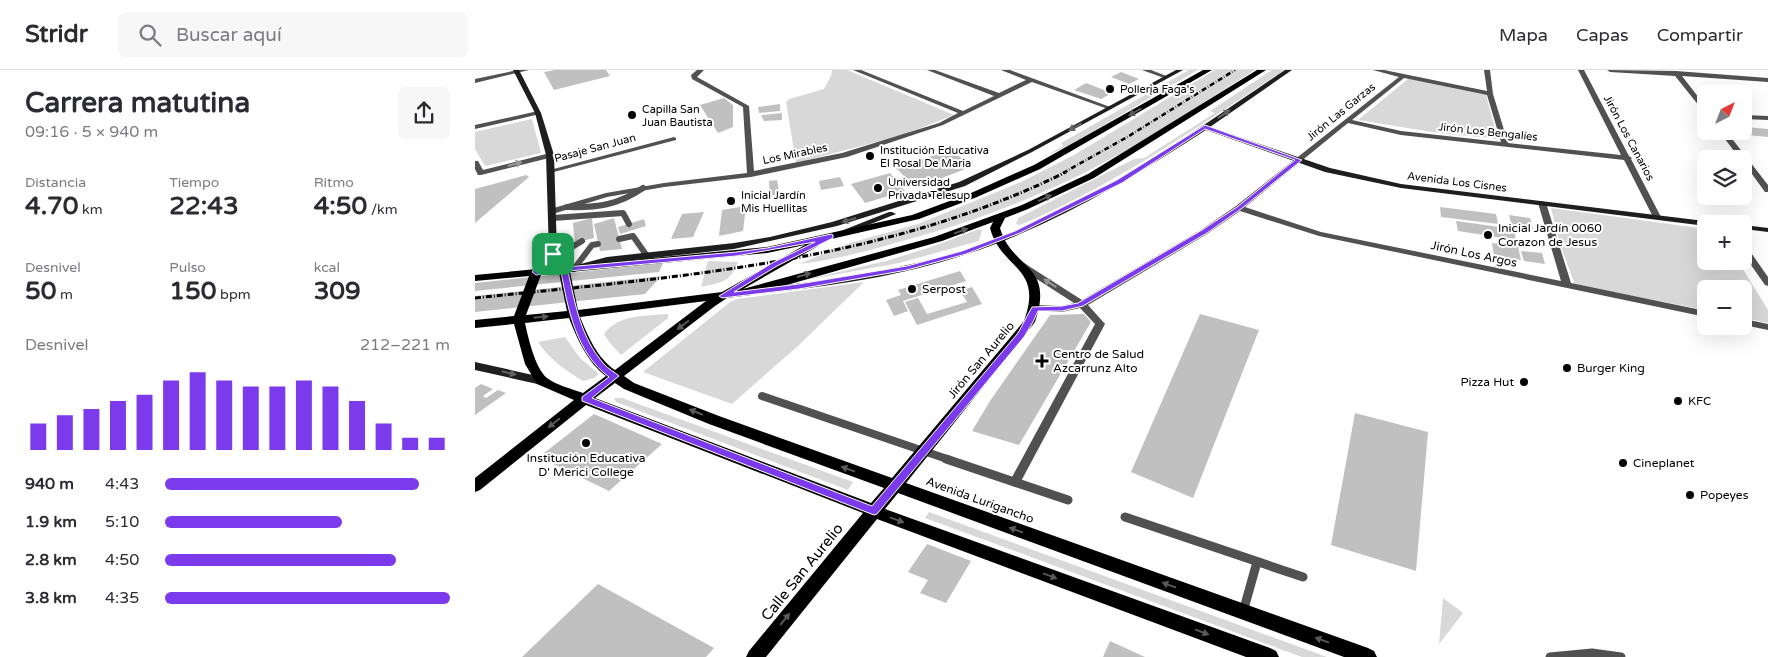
<!DOCTYPE html>
<html lang="es">
<meta charset="utf-8">
<style>
:root{--surface:#fff;--page:#f7f7f7;--text:#2b2b33;--muted:#7c7c81;--line:#e1e1e2;--accent:#7c3aed}
body{margin:0;font-family:"Varela Round",sans-serif;background:var(--page);color:var(--text);height:100vh;display:flex;flex-direction:column;font-size:19px;white-space:nowrap}
*{box-sizing:border-box;margin:0}
p{font-size:16px;color:var(--muted)}
.icon{flex:none;width:28px;height:28px;fill:none;stroke:currentColor;stroke-width:2;stroke-linecap:round;stroke-linejoin:round}
.map{position:relative;flex:1;overflow:hidden}
.sheet{display:flex;flex-direction:column;background:var(--surface);width:475px}
.sheet>*{flex:none}
.needle{width:32px;rotate:42deg}
.controls{position:absolute;left:1222px;top:15px;display:grid;gap:10px}
.controls a{display:grid;place-items:center;width:55px;height:55px;border-radius:8px;background:var(--surface);box-shadow:0 5px 20px #0002;font-size:25px}
.pin{position:absolute;display:grid;place-items:center;width:42px;height:42px;color:#fff;margin:-21px;border-radius:10px;box-shadow:0 2px 8px #0006}
.round{display:grid;place-items:center;flex:none;width:52px;height:52px;border-radius:8px;background:var(--page)}
.overview{display:flex;align-items:center;justify-content:space-between;height:85px;padding:0 25px}
h1{font-size:28px;font-weight:700;line-height:38px}
.stats{display:grid;grid-template-columns:repeat(3,1fr);gap:8px;height:85px;padding:5px 25px}
.stats div{display:grid;align-content:center}
.stats b{font-size:25px;font-weight:700}
.stats small{font-size:14px;font-weight:400}
.stats p{font-size:14px}
.chart{height:140px;padding:10px 25px}
.chart p{display:flex;justify-content:space-between}
.chart svg{width:100%;height:90px;margin-top:5px;stroke:var(--accent);stroke-width:6}
ul{padding:0 25px;list-style:none;font-size:16px}
li{display:grid;grid-template-columns:80px 60px 1fr;align-items:center;height:38px}
li i{height:12px;border-radius:6px;background:var(--accent)}
header{display:flex;align-items:center;gap:30px;box-sizing:border-box;height:70px;padding:0 25px;background:var(--surface);border-bottom:1px solid var(--line)}
header strong{font-size:24px}
nav{display:flex;gap:28px;margin-inline-start:auto;font-size:18px}
.search{width:350px;height:45px;background:var(--page);display:flex;align-items:center;gap:12px;box-sizing:border-box;padding:0 18px;border-radius:8px;color:var(--muted);font-size:19px}
main{display:flex;flex:1;min-height:0}
.map>svg:first-child{display:block}
.green{fill:#d8d8d8}
.building{fill:#c0c0c0}
.lines{fill:none;stroke-linecap:round;stroke-linejoin:round}
.lane-far2{stroke:#515151;stroke-width:6}
.lane-far1{stroke:#515151;stroke-width:8}
.lane{stroke:#515151;stroke-width:9}
.street{fill:#515151;fill-rule:evenodd}
.secondary{fill:#1e1e1e;fill-rule:evenodd}
.primary{fill:#000;fill-rule:evenodd}
.rail-far1{stroke:#000;stroke-width:2.5;stroke-dasharray:5 2 0.5 2;stroke-linecap:butt}
.rail{stroke:#000;stroke-width:3;stroke-dasharray:6 2 1 2;stroke-linecap:butt}
.oneway{fill:#595959}
.oneway2{fill:#626262}
.oneway3{fill:#979797}
.route{fill:#7c3aed;stroke:#fff;fill-rule:evenodd}
.poi-dot{fill:#000;stroke:#fff;stroke-width:2}
.labels{text-anchor:middle;dominant-baseline:central;stroke-width:4;stroke-linejoin:round;paint-order:stroke}
.far-poi-label{font-size:11px;fill:#000;stroke:#fff;text-anchor:start}
.far-street-label{font-size:11px;fill:#000;stroke:#fff}
.poi-label{font-size:12px;fill:#000;stroke:#fff;text-anchor:start}
.street-label{font-size:12px;fill:#000;stroke:#fff}
.near-street-label{font-size:15px;fill:#000;stroke:#fff}
</style>
<header>
<strong>Stridr</strong>
<div class="search"><svg class="icon" aria-label="search" viewBox="0 0 24 24"><circle cx="10" cy="10" r="6"/><path d="M15 15l6 6"/></svg>Buscar aquí</div>
<nav><a>Mapa</a><a>Capas</a><a>Compartir</a></nav>
</header>
<main>
<section class="sheet">
<div class="overview"><div><h1>Carrera matutina</h1><p>09:16 · 5 × 940 m</p></div><a class="round"><svg class="icon" aria-label="share" viewBox="0 0 24 24"><path d="M12 15V3M7 8l5-5 5 5M5 13v7h14v-7"/></svg></a></div>
<div class="stats">
<div><p>Distancia</p><b>4.70<small> km</small></b></div>
<div><p>Tiempo</p><b>22:43</b></div>
<div><p>Ritmo</p><b>4:50<small> /km</small></b></div>
</div>
<div class="stats">
<div><p>Desnivel</p><b>50<small> m</small></b></div>
<div><p>Pulso</p><b>150<small> bpm</small></b></div>
<div><p>kcal</p><b>309</b></div>
</div>
<div class="chart"><p><span>Desnivel</span>212–221 m</p>
<svg viewBox="0 0 160 44" preserveAspectRatio="none"><path d="M5 44V31M15 44V27M25 44V24M35 44V20M45 44V17M55 44V10M65 44V6M75 44V10M85 44V13M95 44V13M105 44V10M115 44V13M125 44V20M135 44V31M145 44V38M155 44V38"/></svg>
</div>
<ul>
<li><b>940 m</b>4:43<i style="width:89%"></i></li>
<li><b>1.9 km</b>5:10<i style="width:62%"></i></li>
<li><b>2.8 km</b>4:50<i style="width:81%"></i></li>
<li><b>3.8 km</b>4:35<i style="width:100%"></i></li>
</ul>
</section>
<div class="map">
<svg width="1293" height="587" viewBox="0 0 1293 587">
<rect width="100%" height="100%" fill="#fff"/>
<g class="green">
<polygon points="357,0 372,0 479,45 428,65 321,93 311,32 314,29 349,19 356,6"/>
<polygon points="714,0 723,0 591,77 568,87 588,76 586,73"/>
<path d="M740,0H780C730,31 680,66 628,93C565,127 500,151 431,170C396,180 361,190 324,194L375,173L443,154L546,112L599,85Z"/>
<path d="M797,0H809C723,57 640,115 545,155L541,154L543,148L659,89L669,88L740,43L735,41Z"/>
<polygon points="933,9 1011,25 1023,69 957,62 883,50"/>
<polygon points="57,49 66,83 10,96 0,79 0,62"/>
<polygon points="1076,138 1231,159 1231,191 1263,191 1293,240 1293,253 1269,248 1269,219 1231,219 1231,240 1100,215 1085,174"/>
<polygon points="504,159 507,160 504,171 424,193 325,211 411,191 456,177"/>
<path d="M233,191L263,192C255,213 247,212 226,217Z"/>
<polygon points="389,212 324,275 257,334 168,302 255,232 262,229"/>
<path d="M193,244V248L146,285L134,272L129,264C143,244 171,246 193,244Z"/>
<path d="M90,267L105,288L124,304L119,308L108,311C90,300 75,290 63,272Z"/>
<polygon points="139,328 147,328 378,412 373,420 141,332"/>
<polygon points="454,442 852,587 827,587 450,448"/>
<polygon points="968,528 988,543 964,574"/>
</g>
<g class="building">
<polygon points="80,0 131,0 135,6 79,20 69,2"/>
<polygon points="646,2 664,9 654,14 636,7"/>
<polygon points="611,13 637,23 626,29 599,20"/>
<polygon points="249,28 258,35 258,57 243,63 225,35"/>
<polygon points="305,34 305,41 284,43 283,37"/>
<polygon points="307,43 307,50 289,51 286,45"/>
<polygon points="1269,57 1293,59 1293,67 1262,64 1259,61 1269,61"/>
<polygon points="475,80 498,96 441,118 421,98"/>
<polygon points="415,103 430,121 390,133 376,114"/>
<polygon points="51,105 54,107 0,153 0,119"/>
<polygon points="365,107 369,116 346,120 344,111"/>
<polygon points="302,110 305,126 295,125 294,111"/>
<polygon points="271,136 268,161 244,166 247,140"/>
<polygon points="965,137 1021,144 1023,154 966,147"/>
<polygon points="229,142 218,167 196,169 207,144"/>
<polygon points="1034,145 1055,148 1058,159 1037,156"/>
<polygon points="117,148 119,168 100,173 98,153"/>
<polygon points="139,148 147,179 125,181 119,154"/>
<polygon points="169,149 171,156 145,164 143,157"/>
<polygon points="981,151 1039,159 1041,170 983,161"/>
<polygon points="1017,173 1043,177 1046,190 1019,186"/>
<polygon points="1046,181 1067,183 1070,194 1049,191"/>
<polygon points="188,193 184,202 0,221 0,213"/>
<polygon points="485,201 491,211 428,231 433,241 419,246 411,230 426,225 423,220"/>
<polygon points="186,206 170,224 0,242 0,226"/>
<polygon points="497,217 507,234 442,255 430,232 443,228 452,244 492,232 485,221"/>
<polygon points="609,244 616,252 544,375 497,361 515,331 575,245"/>
<polygon points="725,244 784,260 718,428 656,402"/>
<polygon points="6,314 18,319 8,326 11,328 23,320 31,323 0,345 0,318"/>
<polygon points="880,343 953,362 941,501 856,475"/>
<polygon points="119,344 187,374 134,421 64,387"/>
<polygon points="452,474 496,491 471,533 445,523 453,510 433,502"/>
<polygon points="123,514 239,578 231,587 47,587"/>
<polygon points="635,571 670,587 628,587"/>
</g>
<g class="lines">
<g class="lane-far2">
<path d="M92,137C122,138 143,135 168,118"/>
<polyline points="78,148 148,143 154,154"/>
<polyline points="144,169 158,166 172,186"/>
<polyline points="82,186 107,171"/>
<polyline points="99,199 117,175 123,174"/>
</g>
<polyline class="lane-far1" points="287,326 475,390"/>
<g class="lane">
<polyline points="471,389 593,430"/>
<polyline points="650,447 828,507"/>
<polyline points="768,542 782,492"/>
<polyline points="1075,587 1117,583 1146,587"/>
</g>
<g class="street">
<polygon points="43,0 54,0 0,13 0,9"/>
<polygon points="222,0 229,0 222,7 274,36 279,101 367,83 464,53 483,43 378,0 386,0 488,41 519,26 452,0 460,0 524,23 551,10 526,0 535,0 638,38 633,39 557,12 468,55 372,87 276,107 189,117 132,127 81,143 75,143 75,139 131,123 189,113 272,103 268,37 217,9 216,5"/>
<polygon points="667,0 676,0 694,7 689,8"/>
<path d="M898,0H909L1012,21L1009,0H1015L1018,24L1033,73L1146,85L1103,0H1109L1154,86L1157,88L1156,89L1186,147L1182,149L1178,147L1149,90L926,65L873,53L770,137L846,162L1086,211L1063,133L1067,131L1071,133L1096,213L1231,241V247L844,166L765,141L732,164L613,235L630,254L544,415L540,417L536,415L534,412L536,409L620,254L605,238L587,242L557,240L555,238L557,236L560,235L587,236L599,233L543,197L542,195L543,193H549L607,230L726,160L761,136L924,7ZM929,8L1012,25L1026,72L926,61L877,50Z"/>
<polygon points="1132,0 1201,1 1293,8 1293,12 1207,6 1231,37 1231,43 1229,42 1200,6 1135,2"/>
<polygon points="63,41 66,43 65,44 0,59 0,55"/>
<polygon points="1269,45 1293,46 1293,50 1269,49"/>
<polygon points="1244,61 1251,61 1293,115 1293,122 1290,122 1269,93 1269,89 1265,89"/>
<polygon points="199,67 201,68 201,70 75,103 71,101"/>
<polygon points="75,83 79,85 78,87 6,105 3,105 0,99 0,91 3,91 8,100"/>
<polygon points="1269,176 1272,177 1293,207 1293,216 1290,215 1269,185"/>
<polygon points="1269,249 1293,254 1293,260 1269,255"/>
</g>
<g class="secondary">
<polygon points="38,0 44,0 66,43 79,85 82,183 86,186 93,200 92,202 86,202 78,187 73,190 64,205 58,205 57,203 67,186 74,183 71,85 60,43"/>
<polygon points="701,0 708,0 557,82 490,116 362,156 295,171 259,179 132,193 105,200 101,197 102,195 132,187 259,173 295,167 357,152 484,112 553,80"/>
<path d="M810,0H817L735,57L855,98L926,114L1238,152L1242,154H1231V156L926,118L850,102L731,60C655,109 578,156 492,184C425,207 353,216 283,224L279,221L283,218C351,211 419,201 484,182C604,145 708,69 810,0Z"/>
<polygon points="414,142 417,142 421,144 368,165 365,165 361,163"/>
<polygon points="1269,155 1293,158 1293,162 1269,159"/>
<polygon points="0,292 67,307 72,311 67,315 0,300"/>
</g>
<path class="primary" d="M728,0H737L565,99L502,127L444,149L343,172L344,174L343,176L268,219L459,167L547,135L613,104L782,0H791L619,108L553,139L530,148L525,158C537,200 580,193 560,252L431,413L893,578L899,581L902,587H869L423,423L410,439L795,578L801,581L804,587H771L402,449L291,587H271L274,581L388,443L111,335L5,420L0,422V408L99,330L62,314L50,294L39,254L0,258V250L39,246L54,206L0,211V205L292,177L437,145L496,123L559,95ZM518,152L515,158C526,200 569,196 549,251L417,408L244,346L159,313L149,306L240,236L252,228L276,225L467,171ZM330,175L247,222L103,240L95,202L292,183ZM84,203L92,241L51,245L66,205ZM231,231L140,300C122,288 113,266 105,247ZM94,248C102,269 113,293 131,306L108,323C97,319 81,315 72,308C60,298 53,267 50,253ZM140,313L149,319L234,354L409,418L396,433L120,328Z"/>
<polyline class="rail-far1" points="588,103 654,66 760,0"/>
<path class="rail" d="M0,228C200,207 408,193 591,102"/>
</g>
<defs><path id="oneway-solid" d="M-6-.8H1V-3.2L6.5 0L1 3.2V.8H-6Z" transform="scale(1.25)"/></defs>
<g class="oneway">
<use href="#oneway-solid" transform="translate(660 42) rotate(150)"/>
<use href="#oneway-solid" transform="translate(570 128) rotate(-24)"/>
<use href="#oneway-solid" transform="translate(486 161) rotate(-20)"/>
<use href="#oneway-solid" transform="translate(329 205) rotate(-15)"/>
<use href="#oneway-solid" transform="translate(66 247) rotate(-6)"/>
<use href="#oneway-solid" transform="translate(208 255) rotate(143)"/>
<use href="#oneway-solid" transform="translate(221 342) rotate(-158)"/>
<use href="#oneway-solid" transform="translate(79 353) rotate(142)"/>
<use href="#oneway-solid" transform="translate(373 399) rotate(-160)"/>
<use href="#oneway-solid" transform="translate(422 450) rotate(20)"/>
<use href="#oneway-solid" transform="translate(541 460) rotate(-160)"/>
<use href="#oneway-solid" transform="translate(575 506) rotate(20)"/>
<use href="#oneway-solid" transform="translate(694 515) rotate(-160)"/>
<use href="#oneway-solid" transform="translate(310 549) rotate(-51)"/>
<use href="#oneway-solid" transform="translate(727 562) rotate(21)"/>
<use href="#oneway-solid" transform="translate(847 570) rotate(-160)"/>
</g>
<g class="oneway2">
<use href="#oneway-solid" transform="translate(749 44) rotate(-34)"/>
<use href="#oneway-solid" transform="translate(600 57) rotate(151)"/>
<use href="#oneway-solid" transform="translate(374 150) rotate(164)"/>
<use href="#oneway-solid" transform="translate(34 303) rotate(13)"/>
</g>
<g class="oneway3">
<use href="#oneway-solid" transform="translate(40 94) rotate(-15)"/>
<use href="#oneway-solid" transform="translate(575 213) rotate(-147)"/>
</g>
<path class="route" d="M730,55L827,90L766,139L732,163L608,236L587,241H563L558,252L549,267L402,444L399,445L107,331V327L134,307C101,283 93,239 86,202L61,205L57,202L68,186L78,182L85,184L91,197L261,182L292,178L356,164L358,165V168L302,196L259,222L324,214L432,196L487,181L540,161L642,110ZM730,59L820,90L762,137L727,160L603,233L587,236L557,237L543,263L397,436L117,328L144,306C140,302 133,299 129,294C106,268 100,234 93,201L261,186L340,172L297,193L244,226L247,228L324,219L432,200L491,184L545,163L647,113ZM78,186L85,198L66,200L73,189Z"/>
<g class="poi-dot">
<circle cx="635" cy="19" r="5"/>
<circle cx="157" cy="45" r="5"/>
<circle cx="395" cy="86" r="5"/>
<circle cx="403" cy="118" r="5"/>
<circle cx="256" cy="131" r="5"/>
<circle cx="1013" cy="165" r="5"/>
<circle cx="437" cy="219" r="5"/>
<path d="M564.5 283.5h5v5h5v5h-5v5h-5v-5h-5v-5h5z"/>
<circle cx="1092" cy="298" r="5"/>
<circle cx="1049" cy="312" r="5"/>
<circle cx="1203" cy="331" r="5"/>
<circle cx="111" cy="373" r="5"/>
<circle cx="1148" cy="393" r="5"/>
<circle cx="1215" cy="425" r="5"/>
</g>
<g class="labels">
<g class="far-poi-label">
<text x="645" y="19">Pollerįa Faga's</text>
<text x="167" y="39">Capilla San<tspan x="167" dy="13">Juan Bautista</tspan></text>
<text x="405" y="80">Institución Educativa<tspan x="405" dy="13">El Rosal De Maria</tspan></text>
<text x="413" y="112">Universidad<tspan x="413" dy="13">Privada Telesup</tspan></text>
<text x="266" y="125">Inicial Jardín<tspan x="266" dy="13">Mis Huellitas</tspan></text>
</g>
<g class="far-street-label">
<text transform="translate(866 42) rotate(-39)">Jirón Las Garzas</text>
<text transform="translate(1013 62) rotate(6)">Jirón Los Bengalíes</text>
<text transform="translate(1154 68) rotate(62)">Jirón Los Canarios</text>
<text transform="translate(120 78) rotate(-15)">Pasaje San Juan</text>
<text transform="translate(320 84) rotate(-12)">Los Mirables</text>
<text transform="translate(982 112) rotate(7)">Avenida Los Cisnes</text>
</g>
<g class="poi-label">
<text x="1023" y="158">Inicial Jardín 0060<tspan x="1023" dy="14">Corazon de Jesus</tspan></text>
<text x="447" y="219">Serpost</text>
<text x="578" y="284">Centro de Salud<tspan x="578" dy="14">Azcarrunz Alto</tspan></text>
<text x="1102" y="298">Burger King</text>
<text x="1039" y="312" text-anchor="end">Pizza Hut</text>
<text x="1213" y="331">KFC</text>
<text x="111" y="388" text-anchor="middle">Institución Educativa<tspan x="111" dy="14">D' Merici College</tspan></text>
<text x="1158" y="393">Cineplanet</text>
<text x="1225" y="425">Popeyes</text>
</g>
<g class="street-label">
<text transform="translate(999 184) rotate(12)">Jirón Los Argos</text>
<text transform="translate(506 290) rotate(-50)">Jirón San Aurelio</text>
<text transform="translate(505 430) rotate(20)">Avenida Lurigancho</text>
</g>
<g class="near-street-label">
<text transform="translate(327 502) rotate(-51)">Calle San Aurelio</text>
</g>
</g>
</svg>
<div class="controls">
<a><svg class="needle" viewBox="-14 -14 28 28"><path d="M0-13l5 13h-10z" fill="#e53935"/><path d="M0 13l5-13h-10z" fill="#7c7c81"/></svg></a>
<a><svg class="icon" aria-label="layers" viewBox="0 0 24 24"><path d="M12 4l9 5-9 5-9-5zM3 14l9 5 9-5"/></svg></a>
<a>+</a>
<a>−</a>
</div>
<div class="pin" style="left:78px;top:184px;background:#1e9e55"><svg class="icon" aria-label="arrive" viewBox="0 0 24 24"><path d="M6 21V4h12l-3 4 3 4H6"/></svg></div>
</div>
</main>
